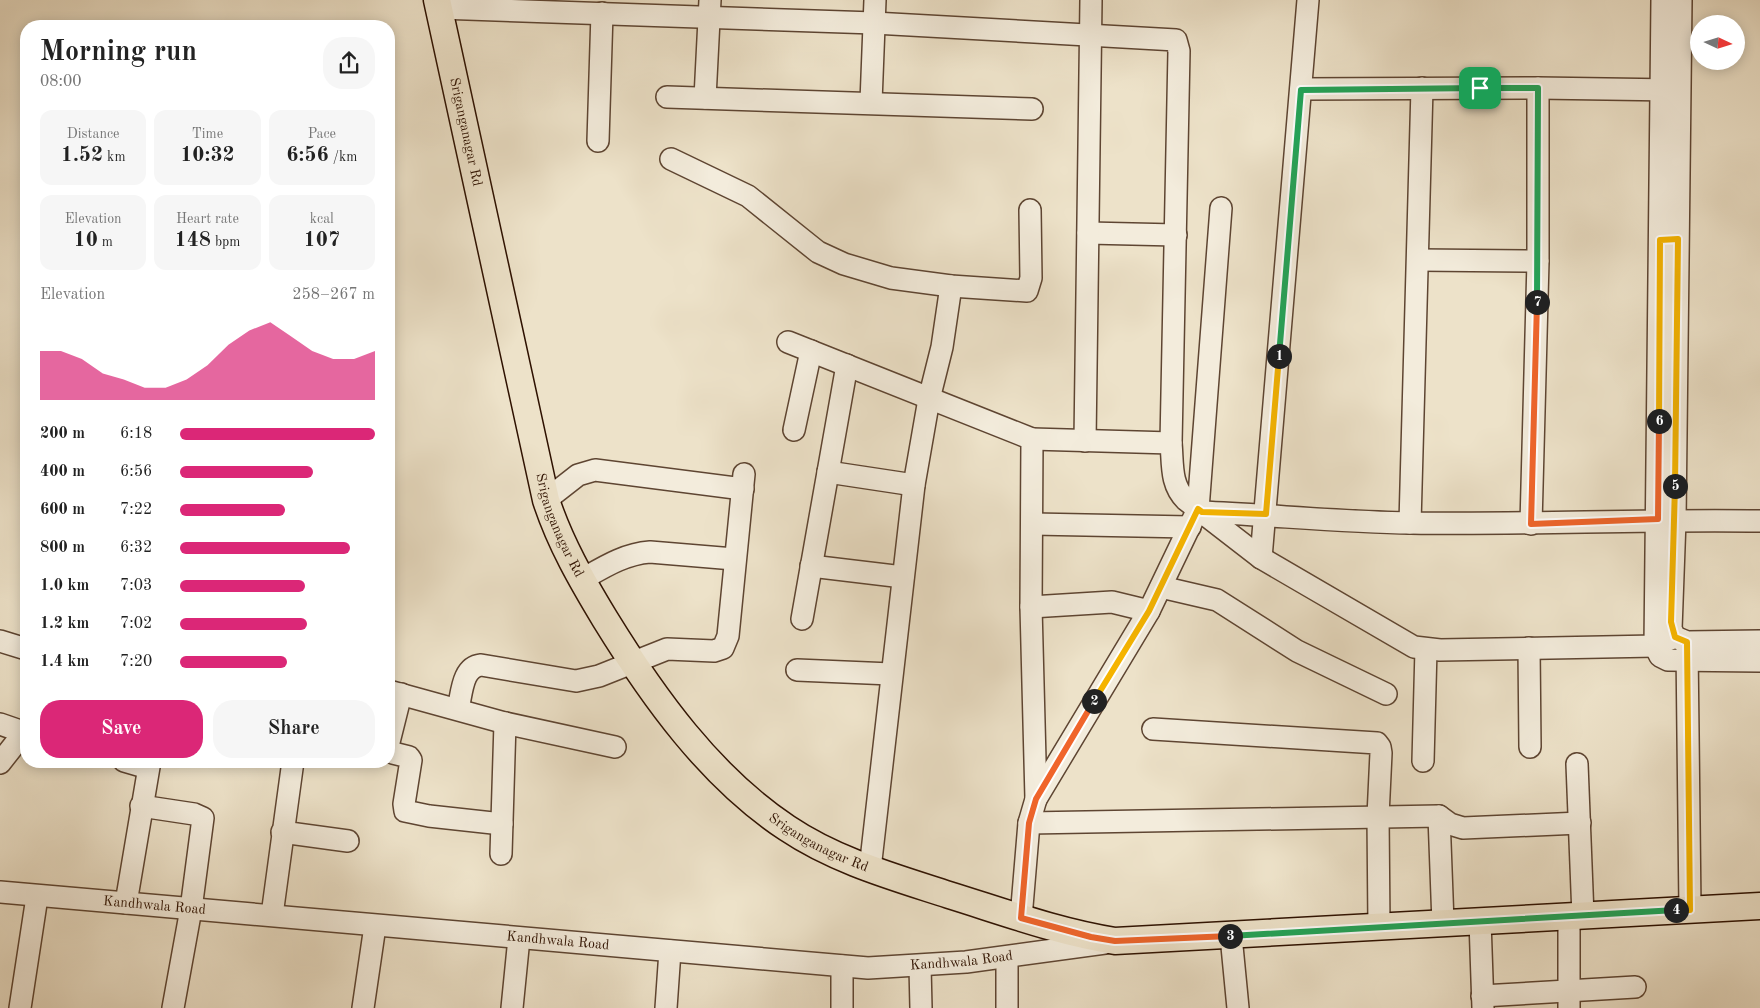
<!DOCTYPE html>
<meta charset="utf-8">
<style>
:root{--surface:#fff;--page:#f6f6f6;--text:#222;--muted:#767676;--accent:#db2777}
body{margin:0;font-family:"Old Standard TT",serif;background:var(--page);color:var(--text);height:100vh;display:flex;flex-direction:column;font-size:19px;white-space:nowrap}
*{box-sizing:border-box;margin:0}
p{font-size:16px;color:var(--muted)}
.icon{flex:none;width:28px;height:28px;fill:none;stroke:currentColor;stroke-width:2;stroke-linecap:round;stroke-linejoin:round}
.map{position:relative;flex:1;overflow:hidden}
.details{position:absolute;left:20px;top:20px;width:375px;height:748px;display:flex;flex-direction:column;background:var(--surface);border-radius:20px;box-shadow:0 2px 12px #0003}
.details>*{flex:none}
.needle{width:32px;rotate:94deg}
.tools{position:absolute;left:1690px;top:15px;display:grid;gap:10px}
.tools a{display:grid;place-items:center;width:55px;height:55px;border-radius:50%;background:var(--surface);box-shadow:0 2px 12px #0003;font-size:25px}
.pin{position:absolute;display:grid;place-items:center;width:42px;height:42px;color:#fff;margin:-21px;border-radius:10px;box-shadow:0 2px 8px #0006}
.km{position:absolute;width:25px;height:25px;margin:-12px;border-radius:50%;background:#222;color:#fff;font-size:14px;line-height:25px;text-align:center}
.round{display:grid;place-items:center;flex:none;width:52px;height:52px;border-radius:20px;background:var(--page)}
.headline{display:flex;align-items:center;justify-content:space-between;height:85px;padding:0 20px}
h1{font-size:28px;font-weight:700;line-height:38px}
.metrics{display:grid;grid-template-columns:repeat(3,1fr);gap:8px;height:85px;padding:5px 20px}
.metrics div{display:grid;align-content:center;border-radius:12px;background:var(--page);text-align:center}
.metrics b{font-size:21px;font-weight:700}
.metrics small{font-size:14px;font-weight:400}
.metrics p{font-size:14px}
.chart{height:140px;padding:10px 20px}
.chart p{display:flex;justify-content:space-between}
.chart svg{width:100%;height:90px;margin-top:5px;fill:var(--accent);opacity:.7}
.cta{display:flex;gap:10px;margin-top:auto;padding:10px 20px}
.cta a{flex:1;height:58px;border-radius:20px;background:var(--accent);color:#fff;font-size:20px;font-weight:700;line-height:58px;text-align:center}
.cta a+a{background:var(--page);color:var(--text)}
ul{padding:0 20px;list-style:none;font-size:16px}
li{display:grid;grid-template-columns:80px 60px 1fr;align-items:center;height:38px}
li i{height:12px;border-radius:6px;background:var(--accent)}
.map>svg:first-child{display:block}
.lines{fill:none;stroke-linecap:round;stroke-linejoin:round}
.minor-casing{stroke:#5e4532;stroke-width:24}
.major-casing{stroke:#2e1100;stroke-width:29}
.minor{stroke:#f3ecdc;stroke-width:21}
.major{stroke:#ede2c9;stroke-width:26}
.split-1-casing{stroke:#fff;stroke-width:10}
.split-2-casing{stroke:#fff;stroke-width:10}
.split-3-casing{stroke:#fff;stroke-width:10}
.split-4-casing{stroke:#fff;stroke-width:10}
.split-5-casing{stroke:#fff;stroke-width:10}
.split-6-casing{stroke:#fff;stroke-width:10}
.split-7-casing{stroke:#fff;stroke-width:10}
.split-8-casing{stroke:#fff;stroke-width:10}
.split-1{stroke:#22a559;stroke-width:6}
.split-2{stroke:#f5b400;stroke-width:6}
.split-3{stroke:#f0652b;stroke-width:6}
.split-4{stroke:#22a559;stroke-width:6}
.split-5{stroke:#f5b400;stroke-width:6}
.split-6{stroke:#f5b400;stroke-width:6}
.split-7{stroke:#f0652b;stroke-width:6}
.split-8{stroke:#22a559;stroke-width:6}
.labels{text-anchor:middle;dominant-baseline:central;stroke-width:4;stroke-linejoin:round;paint-order:stroke}
.street-label{font-size:14px;fill:#2e1100;stroke:#f3ecdc}
</style>
<div class="map">
<svg width="1760" height="1008" viewBox="0 0 1760 1008">
<rect width="100%" height="100%" fill="#ede2c9"/>
<filter id="stains"><feTurbulence type="fractalNoise" baseFrequency=".004" numOctaves="4"/><feColorMatrix values="0 0 0 0 .2 0 0 0 0 .09 0 0 0 0 .02 0 0 0 .5 -.17"/></filter>
<radialGradient id="worn" r=".72"><stop offset=".6" stop-color="#630" stop-opacity="0"/><stop offset="1" stop-color="#630" stop-opacity=".3"/></radialGradient>
<g class="lines">
<g class="minor-casing">
<g id="minor">
<polyline points="1662,0 1655,646 1660,656 1668,660 1760,661"/>
<polyline points="1681,0 1675,520 1671,629 1675,637 1687,642 1760,641"/>
<polyline points="439,8 874,23 1176,40 1179,51 1171,443"/>
<polyline points="1301,89 1538,88 1674,90"/>
<polyline points="667,97 1032,109"/>
<polyline points="705,98 710,0"/>
<polyline points="871,102 875,0"/>
<polyline points="598,141 602,13"/>
<polyline points="671,159 748,196 818,252 844,264 891,278 951,286 1027,291 1031,278 1030,210"/>
<polyline points="1088,233 1176,235"/>
<polyline points="1418,260 1538,261"/>
<polyline points="788,342 1032,439 1031,607 1036,799 1029,823 1021,918"/>
<polyline points="794,430 811,351"/>
<path d="M1032,439L1171,443C1173,464 1170,484 1186,500L1261,558L1414,647L1440,650L1655,646L1675,637"/>
<polyline points="1085,441 1091,0"/>
<polyline points="828,472 914,485"/>
<polyline points="546,500 578,475 595,470 743,489"/>
<path d="M1202,512C1272,515 1341,522 1411,523C1527,525 1644,519 1760,521"/>
<polyline points="1410,523 1422,88"/>
<polyline points="1033,524 1190,527"/>
<polyline points="1531,524 1538,261 1538,88"/>
<polyline points="1261,558 1308,0"/>
<polyline points="811,566 903,577"/>
<path d="M581,580C604,567 624,554 650,552L734,559"/>
<polyline points="1161,587 1217,600 1297,651 1386,694"/>
<polyline points="1031,607 1112,602 1149,611"/>
<polyline points="802,619 847,365"/>
<polyline points="0,641 26,649"/>
<polyline points="1687,647 1690,909"/>
<polyline points="1529,648 1530,747"/>
<polyline points="797,670 891,674"/>
<polyline points="389,691 505,723 615,747"/>
<path d="M458,709C462,693 462,667 481,665L576,681L599,676L667,649L714,651L723,648L728,636L744,474"/>
<polyline points="0,724 26,733"/>
<polyline points="1153,729 1377,743 1380,747 1381,753 1378,816 1379,927"/>
<polyline points="389,742 401,694"/>
<polyline points="389,748 393,753 409,757 411,760 404,804 405,811 429,816 502,824"/>
<polyline points="124,761 148,768"/>
<polyline points="1423,761 1426,649"/>
<polyline points="0,763 26,730"/>
<polyline points="1577,764 1583,916"/>
<polyline points="1036,799 1149,611 1198,509 1221,208"/>
<polyline points="141,806 194,814 203,818 191,909 173,1008"/>
<polyline points="1439,816 1443,923"/>
<polyline points="1029,823 1439,816 1450,824 1463,828 1580,823"/>
<polyline points="282,832 348,841"/>
<polyline points="501,854 505,723"/>
<polyline points="870,869 914,485 929,399 942,347 951,286"/>
<path id="s1" d="M0,892L868,968L966,962L1105,943"/>
<polyline points="126,903 150,761"/>
<polyline points="272,915 293,761"/>
<polyline points="1569,917 1569,1008"/>
<polyline points="1480,921 1483,1008"/>
<polyline points="1231,936 1238,1008"/>
<polyline points="1007,957 1007,1008"/>
<polyline points="842,966 842,1008"/>
<polyline points="920,966 921,1008"/>
<polyline points="1482,996 1635,987"/>
<polyline points="20,1008 37,897"/>
<polyline points="363,1008 375,926"/>
<polyline points="512,1008 519,938"/>
<polyline points="666,1008 670,951"/>
</g>
</g>
<g class="major-casing">
<g id="major">
<path id="s2" d="M437,0L546,500C560,543 582,581 605,619C653,697 710,777 787,828C836,861 894,877 949,895C1004,912 1058,932 1115,941L1760,906"/>
</g>
</g>
<use href="#minor" class="minor"/>
<use href="#major" class="major"/>
</g>
<g class="lines">
<g class="split-1-casing">
<polyline id="split-1" points="1279,356 1301,90 1480,88"/>
</g>
<g class="split-2-casing">
<polyline id="split-2" points="1094,701 1149,611 1198,509 1202,512 1266,514 1279,356"/>
</g>
<g class="split-3-casing">
<polyline id="split-3" points="1094,701 1036,799 1029,823 1021,918 1091,937 1115,941 1230,936"/>
</g>
<g class="split-4-casing">
<polyline id="split-4" points="1230,936 1676,910"/>
</g>
<g class="split-5-casing">
<polyline id="split-5" points="1675,486 1671,622 1675,637 1687,642 1690,910 1676,910"/>
</g>
<g class="split-6-casing">
<polyline id="split-6" points="1659,421 1660,240 1678,239 1675,486"/>
</g>
<g class="split-7-casing">
<polyline id="split-7" points="1537,302 1531,524 1658,519 1659,421"/>
</g>
<g class="split-8-casing">
<polyline id="split-8" points="1480,88 1538,88 1537,302"/>
</g>
<use href="#split-1" class="split-1"/>
<use href="#split-2" class="split-2"/>
<use href="#split-3" class="split-3"/>
<use href="#split-4" class="split-4"/>
<use href="#split-5" class="split-5"/>
<use href="#split-6" class="split-6"/>
<use href="#split-7" class="split-7"/>
<use href="#split-8" class="split-8"/>
</g>
<g class="labels">
<g class="street-label">
<text stroke="none"><textPath href="#s2" startOffset="135">Sriganganagar Rd</textPath></text>
<text stroke="none"><textPath href="#s2" startOffset="540">Sriganganagar Rd</textPath></text>
<text stroke="none"><textPath href="#s2" startOffset="959">Sriganganagar Rd</textPath></text>
<text stroke="none"><textPath href="#s1" startOffset="155">Kandhwala Road</textPath></text>
<text stroke="none"><textPath href="#s1" startOffset="560">Kandhwala Road</textPath></text>
<text stroke="none"><textPath href="#s1" startOffset="965">Kandhwala Road</textPath></text>
</g>
</g>
<rect width="100%" height="100%" filter="url(#stains)"/>
<rect width="100%" height="100%" fill="url(#worn)"/>
</svg>
<div class="tools">
<a><svg class="needle" viewBox="-14 -14 28 28"><path d="M0-13l5 13h-10z" fill="#e53935"/><path d="M0 13l5-13h-10z" fill="#767676"/></svg></a>
</div>
<div class="pin" style="left:1480px;top:88px;background:#1e9e55"><svg class="icon" aria-label="arrive" viewBox="0 0 24 24"><path d="M6 21V4h12l-3 4 3 4H6"/></svg></div>
<b class="km" style="left:1279px;top:356px">1</b>
<b class="km" style="left:1094px;top:701px">2</b>
<b class="km" style="left:1230px;top:936px">3</b>
<b class="km" style="left:1676px;top:910px">4</b>
<b class="km" style="left:1675px;top:486px">5</b>
<b class="km" style="left:1659px;top:421px">6</b>
<b class="km" style="left:1537px;top:302px">7</b>
<section class="details">
<div class="headline"><div><h1>Morning run</h1><p>08:00</p></div><a class="round"><svg class="icon" aria-label="share" viewBox="0 0 24 24"><path d="M12 15V3M7 8l5-5 5 5M5 13v7h14v-7"/></svg></a></div>
<div class="metrics">
<div><p>Distance</p><b>1.52<small> km</small></b></div>
<div><p>Time</p><b>10:32</b></div>
<div><p>Pace</p><b>6:56<small> /km</small></b></div>
</div>
<div class="metrics">
<div><p>Elevation</p><b>10<small> m</small></b></div>
<div><p>Heart rate</p><b>148<small> bpm</small></b></div>
<div><p>kcal</p><b>107</b></div>
</div>
<div class="chart"><p><span>Elevation</span>258–267 m</p>
<svg viewBox="0 0 160 44" preserveAspectRatio="none"><path d="M0 44V20L10 20L20 24L30 31L40 34L50 38L60 38L70 34L80 27L90 17L100 10L110 6L120 13L130 20L140 24L150 24L160 20V44z"/></svg>
</div>
<ul>
<li><b>200 m</b>6:18<i style="width:100%"></i></li>
<li><b>400 m</b>6:56<i style="width:68%"></i></li>
<li><b>600 m</b>7:22<i style="width:54%"></i></li>
<li><b>800 m</b>6:32<i style="width:87%"></i></li>
<li><b>1.0 km</b>7:03<i style="width:64%"></i></li>
<li><b>1.2 km</b>7:02<i style="width:65%"></i></li>
<li><b>1.4 km</b>7:20<i style="width:55%"></i></li>
</ul>
<div class="cta"><a>Save</a><a>Share</a></div>
</section>
</div>
